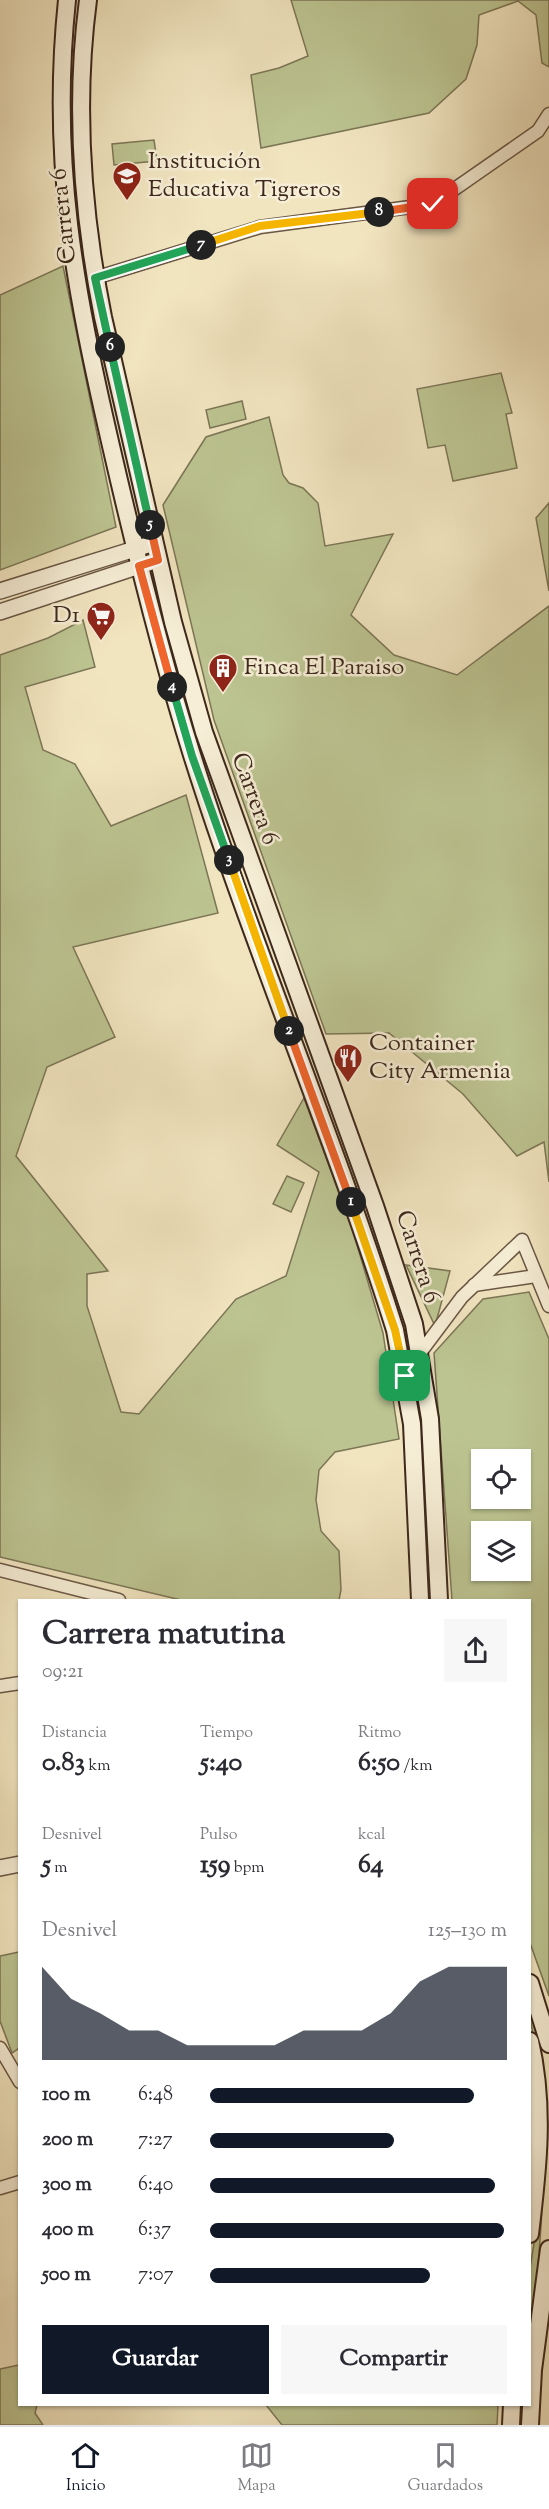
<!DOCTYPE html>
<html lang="es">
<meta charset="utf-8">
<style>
:root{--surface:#fff;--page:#f7f7f7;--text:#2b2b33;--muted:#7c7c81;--line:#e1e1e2;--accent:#111827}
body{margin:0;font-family:"Sorts Mill Goudy",serif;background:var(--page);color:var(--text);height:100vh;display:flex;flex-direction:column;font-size:22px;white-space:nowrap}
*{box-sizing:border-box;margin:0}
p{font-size:20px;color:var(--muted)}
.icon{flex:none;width:33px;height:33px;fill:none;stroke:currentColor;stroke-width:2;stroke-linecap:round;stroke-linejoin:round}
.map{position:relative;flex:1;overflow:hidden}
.details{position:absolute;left:18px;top:1599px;width:513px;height:807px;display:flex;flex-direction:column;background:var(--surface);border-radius:0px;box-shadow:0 2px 4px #0004}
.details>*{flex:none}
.buttons{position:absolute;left:471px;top:1449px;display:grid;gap:12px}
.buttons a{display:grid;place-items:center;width:60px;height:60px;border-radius:0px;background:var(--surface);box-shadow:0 2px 4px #0004;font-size:30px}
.pin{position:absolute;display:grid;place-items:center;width:51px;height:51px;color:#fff;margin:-26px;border-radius:12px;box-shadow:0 3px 9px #0006}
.km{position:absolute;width:30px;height:30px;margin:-15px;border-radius:50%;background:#222;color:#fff;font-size:16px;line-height:30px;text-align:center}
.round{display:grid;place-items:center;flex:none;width:63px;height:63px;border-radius:0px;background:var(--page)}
.summary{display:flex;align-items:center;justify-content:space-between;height:102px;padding:0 24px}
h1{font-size:33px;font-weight:800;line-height:45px}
.figures{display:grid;grid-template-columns:repeat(3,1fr);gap:9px;height:102px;padding:6px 24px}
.figures div{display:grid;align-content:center}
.figures b{font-size:26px;font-weight:800}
.figures small{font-size:16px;font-weight:400}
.figures p{font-size:16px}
.chart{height:168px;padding:12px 24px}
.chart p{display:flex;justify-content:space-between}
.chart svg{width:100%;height:108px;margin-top:6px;fill:var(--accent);opacity:.7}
.action{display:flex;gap:12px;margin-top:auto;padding:12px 24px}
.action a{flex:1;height:69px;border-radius:0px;background:var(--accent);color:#fff;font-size:24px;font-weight:800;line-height:69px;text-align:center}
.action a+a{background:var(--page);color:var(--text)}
ul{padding:0 24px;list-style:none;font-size:20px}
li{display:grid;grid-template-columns:96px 72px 1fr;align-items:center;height:45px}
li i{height:15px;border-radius:8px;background:var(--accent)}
.menu{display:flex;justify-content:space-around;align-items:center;height:84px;border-top:2px solid var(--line);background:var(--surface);font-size:16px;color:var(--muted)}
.menu a{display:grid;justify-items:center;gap:3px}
.menu .selected{color:var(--accent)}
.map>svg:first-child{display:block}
.green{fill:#bcc491;stroke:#7c7656;stroke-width:1.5;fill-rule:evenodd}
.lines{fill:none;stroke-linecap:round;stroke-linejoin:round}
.minor-casing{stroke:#6a5745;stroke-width:15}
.tertiary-casing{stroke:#6a5745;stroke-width:18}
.secondary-casing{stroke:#3d281c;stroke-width:20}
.minor{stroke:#f6eed6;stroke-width:12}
.tertiary{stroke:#f6eed6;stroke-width:15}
.secondary{stroke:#f6eed6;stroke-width:16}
.split-1-casing{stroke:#fff;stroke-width:12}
.split-2-casing{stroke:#fff;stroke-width:12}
.split-3-casing{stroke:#fff;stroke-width:12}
.split-4-casing{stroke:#fff;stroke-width:12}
.split-5-casing{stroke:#fff;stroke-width:12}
.split-6-casing{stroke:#fff;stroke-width:12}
.split-7-casing{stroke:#fff;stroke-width:12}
.split-8-casing{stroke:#fff;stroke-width:12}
.split-9-casing{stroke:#fff;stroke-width:12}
.split-1{stroke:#f5b400;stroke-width:8}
.split-2{stroke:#f0652b;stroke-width:8}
.split-3{stroke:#f5b400;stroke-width:8}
.split-4{stroke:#22a559;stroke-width:8}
.split-5{stroke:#f0652b;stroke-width:8}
.split-6{stroke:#22a559;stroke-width:8}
.split-7{stroke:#22a559;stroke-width:8}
.split-8{stroke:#f5b400;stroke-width:8}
.split-9{stroke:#f0652b;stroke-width:8}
.labels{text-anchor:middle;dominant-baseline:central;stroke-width:5;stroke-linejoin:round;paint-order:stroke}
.poi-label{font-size:24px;fill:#3d281c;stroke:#f6eed6;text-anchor:start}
.street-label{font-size:24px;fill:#3d281c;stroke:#f6eed6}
</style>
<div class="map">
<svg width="549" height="2425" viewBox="0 0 549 2425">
<rect width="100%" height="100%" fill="#f1e5c0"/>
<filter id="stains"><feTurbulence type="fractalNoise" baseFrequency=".00333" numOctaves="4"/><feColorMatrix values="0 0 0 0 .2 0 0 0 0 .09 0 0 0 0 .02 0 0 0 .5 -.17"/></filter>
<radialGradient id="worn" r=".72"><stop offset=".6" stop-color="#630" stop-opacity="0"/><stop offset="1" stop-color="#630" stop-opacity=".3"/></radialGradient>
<g class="green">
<polygon points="291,0 549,0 549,67 542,63 536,15 518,1 479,15 477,45 466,79 429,113 261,148 251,75 279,68 308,56"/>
<polygon points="154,140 157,161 114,165 112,144"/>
<polygon points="63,266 116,527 0,570 0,295"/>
<polygon points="501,373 512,413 506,414 517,468 453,481 445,445 428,448 417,389"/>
<polygon points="242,401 246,419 210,428 206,410"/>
<polygon points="269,417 283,475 289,483 303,488 318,503 325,546 393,534 351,615 394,655 457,675 549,606 549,1182 544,1142 517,1156 463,1094 389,1033 326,1034 214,720 163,505 206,437"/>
<polygon points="549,503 549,591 536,518"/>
<polygon points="83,620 95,667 25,687 43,750 75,764 111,826 186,795 218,913 73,947 115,1037 47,1067 16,1156 108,1271 87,1274 87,1306 121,1412 139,1414 236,1299 286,1276 319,1172 277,1145 304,1098 352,1228 383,1333 399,1439 335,1452 319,1470 316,1500 321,1531 339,1551 341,1590 339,1600 181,1600 0,1557 0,655 48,638"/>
<polygon points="287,1176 304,1183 291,1212 273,1204"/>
<polygon points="406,1265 450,1271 435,1326"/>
<path d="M529,1292L549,1339V1996L530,1943V1600H452L434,1353L483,1299ZM482,1460H520V1498H482ZM482,1532H520V1570H482Z"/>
<polygon points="19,1952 19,2048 12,2053 0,2021 0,1956"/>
<path d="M530,1993C549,2105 546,2221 530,2335V2268L536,2232L543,2086L530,2018Z"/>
<polygon points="19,2365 20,2404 37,2405 35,2413 43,2425 0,2425 0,2369"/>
<polygon points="266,2405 498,2405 497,2425 282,2425"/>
</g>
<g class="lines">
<g class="minor-casing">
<g id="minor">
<polyline points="95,278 260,227 433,204 538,131 549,114"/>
<polyline points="474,1285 536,1276"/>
<polyline points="420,1353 462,1297 522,1240 549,1306"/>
<polyline points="0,1570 119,1600"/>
<polyline points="0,1686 20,1683"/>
<polyline points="0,2048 20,2082"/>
<polyline points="0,2188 20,2182"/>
</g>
</g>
<g class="tertiary-casing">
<g id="tertiary">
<polyline points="0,591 154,543"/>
<polyline points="0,612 158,560"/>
<polyline points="0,1868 20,1864"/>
</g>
</g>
<g class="secondary-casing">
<g id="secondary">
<path d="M67,0C50,162 75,290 111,446C135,550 160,653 192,755C253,949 334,1136 395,1330L412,1424L420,1600"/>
<path d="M88,0C74,106 82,212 103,317L173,622L204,732L375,1206L414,1324L430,1419L439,1600"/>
<polyline points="530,1983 549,2044"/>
<path d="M530,2041C545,2106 538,2169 530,2234"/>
<polyline points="511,2425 512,2404"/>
<polyline points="530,2425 533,2370 549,2249"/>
</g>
</g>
<use href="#minor" class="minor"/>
<use href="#tertiary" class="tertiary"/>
<use href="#secondary" class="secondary"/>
</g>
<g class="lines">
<g class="split-1-casing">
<polyline id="split-1" points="351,1202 395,1330 405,1376"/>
</g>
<g class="split-2-casing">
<polyline id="split-2" points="289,1031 351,1202"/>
</g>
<g class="split-3-casing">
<polyline id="split-3" points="229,860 289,1031"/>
</g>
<g class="split-4-casing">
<polyline id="split-4" points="172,687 192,756 229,860"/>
</g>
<g class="split-5-casing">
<polyline id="split-5" points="150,525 158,560 139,566 172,687"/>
</g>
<g class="split-6-casing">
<polyline id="split-6" points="110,347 150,525"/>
</g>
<g class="split-7-casing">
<polyline id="split-7" points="110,347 95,278 201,245"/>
</g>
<g class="split-8-casing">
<polyline id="split-8" points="201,245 260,226 379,212"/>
</g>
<g class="split-9-casing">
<polyline id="split-9" points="379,212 433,204"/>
</g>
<use href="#split-1" class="split-1"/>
<use href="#split-2" class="split-2"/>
<use href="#split-3" class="split-3"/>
<use href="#split-4" class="split-4"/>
<use href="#split-5" class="split-5"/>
<use href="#split-6" class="split-6"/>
<use href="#split-7" class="split-7"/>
<use href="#split-8" class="split-8"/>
<use href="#split-9" class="split-9"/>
</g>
<defs>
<g id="school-pin" transform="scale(1.5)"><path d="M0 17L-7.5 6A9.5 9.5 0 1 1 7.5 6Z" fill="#8f2418" stroke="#f6eed6"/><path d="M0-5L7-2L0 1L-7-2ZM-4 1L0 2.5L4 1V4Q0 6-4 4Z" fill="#fff"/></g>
<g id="supermarket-pin" transform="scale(1.5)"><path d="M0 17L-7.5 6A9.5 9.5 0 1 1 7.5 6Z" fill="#8f2418" stroke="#f6eed6"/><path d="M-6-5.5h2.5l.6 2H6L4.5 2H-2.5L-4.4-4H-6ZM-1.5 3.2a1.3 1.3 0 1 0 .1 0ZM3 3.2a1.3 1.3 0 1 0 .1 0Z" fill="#fff"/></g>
<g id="building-pin" transform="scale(1.5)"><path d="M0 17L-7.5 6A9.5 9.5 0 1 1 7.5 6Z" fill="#8f2418" stroke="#f6eed6"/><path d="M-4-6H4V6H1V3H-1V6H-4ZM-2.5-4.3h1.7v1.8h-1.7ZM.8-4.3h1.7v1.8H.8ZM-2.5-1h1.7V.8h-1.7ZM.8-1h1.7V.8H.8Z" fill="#fff"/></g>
<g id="restaurant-pin" transform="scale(1.5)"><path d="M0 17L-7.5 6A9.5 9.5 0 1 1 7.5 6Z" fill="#8f2418" stroke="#f6eed6"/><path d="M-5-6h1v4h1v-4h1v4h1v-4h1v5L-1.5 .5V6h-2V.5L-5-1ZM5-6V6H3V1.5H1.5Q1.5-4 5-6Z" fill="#fff"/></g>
</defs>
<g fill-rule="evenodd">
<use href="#school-pin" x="127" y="176"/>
<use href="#supermarket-pin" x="101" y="616"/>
<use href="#building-pin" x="223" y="668"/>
<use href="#restaurant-pin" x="348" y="1058"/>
</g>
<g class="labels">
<g class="poi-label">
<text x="148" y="162">Institución<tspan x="148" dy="28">Educativa Tigreros</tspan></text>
<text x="80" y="616" text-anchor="end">D1</text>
<text x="244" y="668">Finca El Paraiso</text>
<text x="369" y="1044">Container<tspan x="369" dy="28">City Armenia</tspan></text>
</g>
<g class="street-label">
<text transform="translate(64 216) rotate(-96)">Carrera 6</text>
<text transform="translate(254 799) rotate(70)">Carrera 6</text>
<text transform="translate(417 1257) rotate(72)">Carrera 6</text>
</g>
</g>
<rect width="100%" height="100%" filter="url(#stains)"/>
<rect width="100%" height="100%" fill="url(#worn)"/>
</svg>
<div class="buttons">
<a><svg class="icon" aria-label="locate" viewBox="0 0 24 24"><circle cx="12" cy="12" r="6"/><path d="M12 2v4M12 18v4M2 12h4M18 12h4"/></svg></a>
<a><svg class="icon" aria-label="layers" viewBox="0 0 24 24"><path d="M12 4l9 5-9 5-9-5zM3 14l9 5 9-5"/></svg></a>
</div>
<div class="pin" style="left:405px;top:1376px;background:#1e9e55"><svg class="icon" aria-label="arrive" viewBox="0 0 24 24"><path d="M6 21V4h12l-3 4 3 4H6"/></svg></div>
<div class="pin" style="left:433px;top:204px;background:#d93025"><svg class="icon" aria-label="check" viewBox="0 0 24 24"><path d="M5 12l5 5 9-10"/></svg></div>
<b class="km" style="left:351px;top:1202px">1</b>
<b class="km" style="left:289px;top:1031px">2</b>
<b class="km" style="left:229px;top:860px">3</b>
<b class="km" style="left:172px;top:687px">4</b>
<b class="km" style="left:150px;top:525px">5</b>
<b class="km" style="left:110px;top:347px">6</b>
<b class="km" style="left:201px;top:245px">7</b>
<b class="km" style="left:379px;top:212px">8</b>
<section class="details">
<div class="summary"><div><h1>Carrera matutina</h1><p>09:21</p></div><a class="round"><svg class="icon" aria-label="share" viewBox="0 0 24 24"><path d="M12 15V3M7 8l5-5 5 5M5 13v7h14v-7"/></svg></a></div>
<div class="figures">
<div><p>Distancia</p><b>0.83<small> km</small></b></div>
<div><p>Tiempo</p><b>5:40</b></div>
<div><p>Ritmo</p><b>6:50<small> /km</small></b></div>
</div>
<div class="figures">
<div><p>Desnivel</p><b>5<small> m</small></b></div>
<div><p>Pulso</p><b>159<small> bpm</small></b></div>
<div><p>kcal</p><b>64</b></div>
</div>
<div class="chart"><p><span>Desnivel</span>125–130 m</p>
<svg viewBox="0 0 160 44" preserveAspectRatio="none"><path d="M0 44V6L10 19L20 25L30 32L40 32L50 38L60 38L70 38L80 38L90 32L100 32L110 32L120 25L130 12L140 6L150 6L160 6V44z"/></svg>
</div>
<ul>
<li><b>100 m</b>6:48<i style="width:89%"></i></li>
<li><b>200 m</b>7:27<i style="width:62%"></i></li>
<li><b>300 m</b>6:40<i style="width:96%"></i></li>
<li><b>400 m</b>6:37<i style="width:99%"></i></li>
<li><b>500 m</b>7:07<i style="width:74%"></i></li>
</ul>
<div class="action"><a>Guardar</a><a>Compartir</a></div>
</section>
</div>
<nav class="menu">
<a class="selected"><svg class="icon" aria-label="home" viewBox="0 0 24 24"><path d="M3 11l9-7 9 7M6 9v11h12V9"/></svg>Inicio</a>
<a><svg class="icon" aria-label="map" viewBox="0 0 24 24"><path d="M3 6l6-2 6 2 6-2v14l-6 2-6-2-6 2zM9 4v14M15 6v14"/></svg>Mapa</a>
<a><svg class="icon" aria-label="saved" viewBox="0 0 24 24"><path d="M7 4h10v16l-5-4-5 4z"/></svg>Guardados</a>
</nav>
